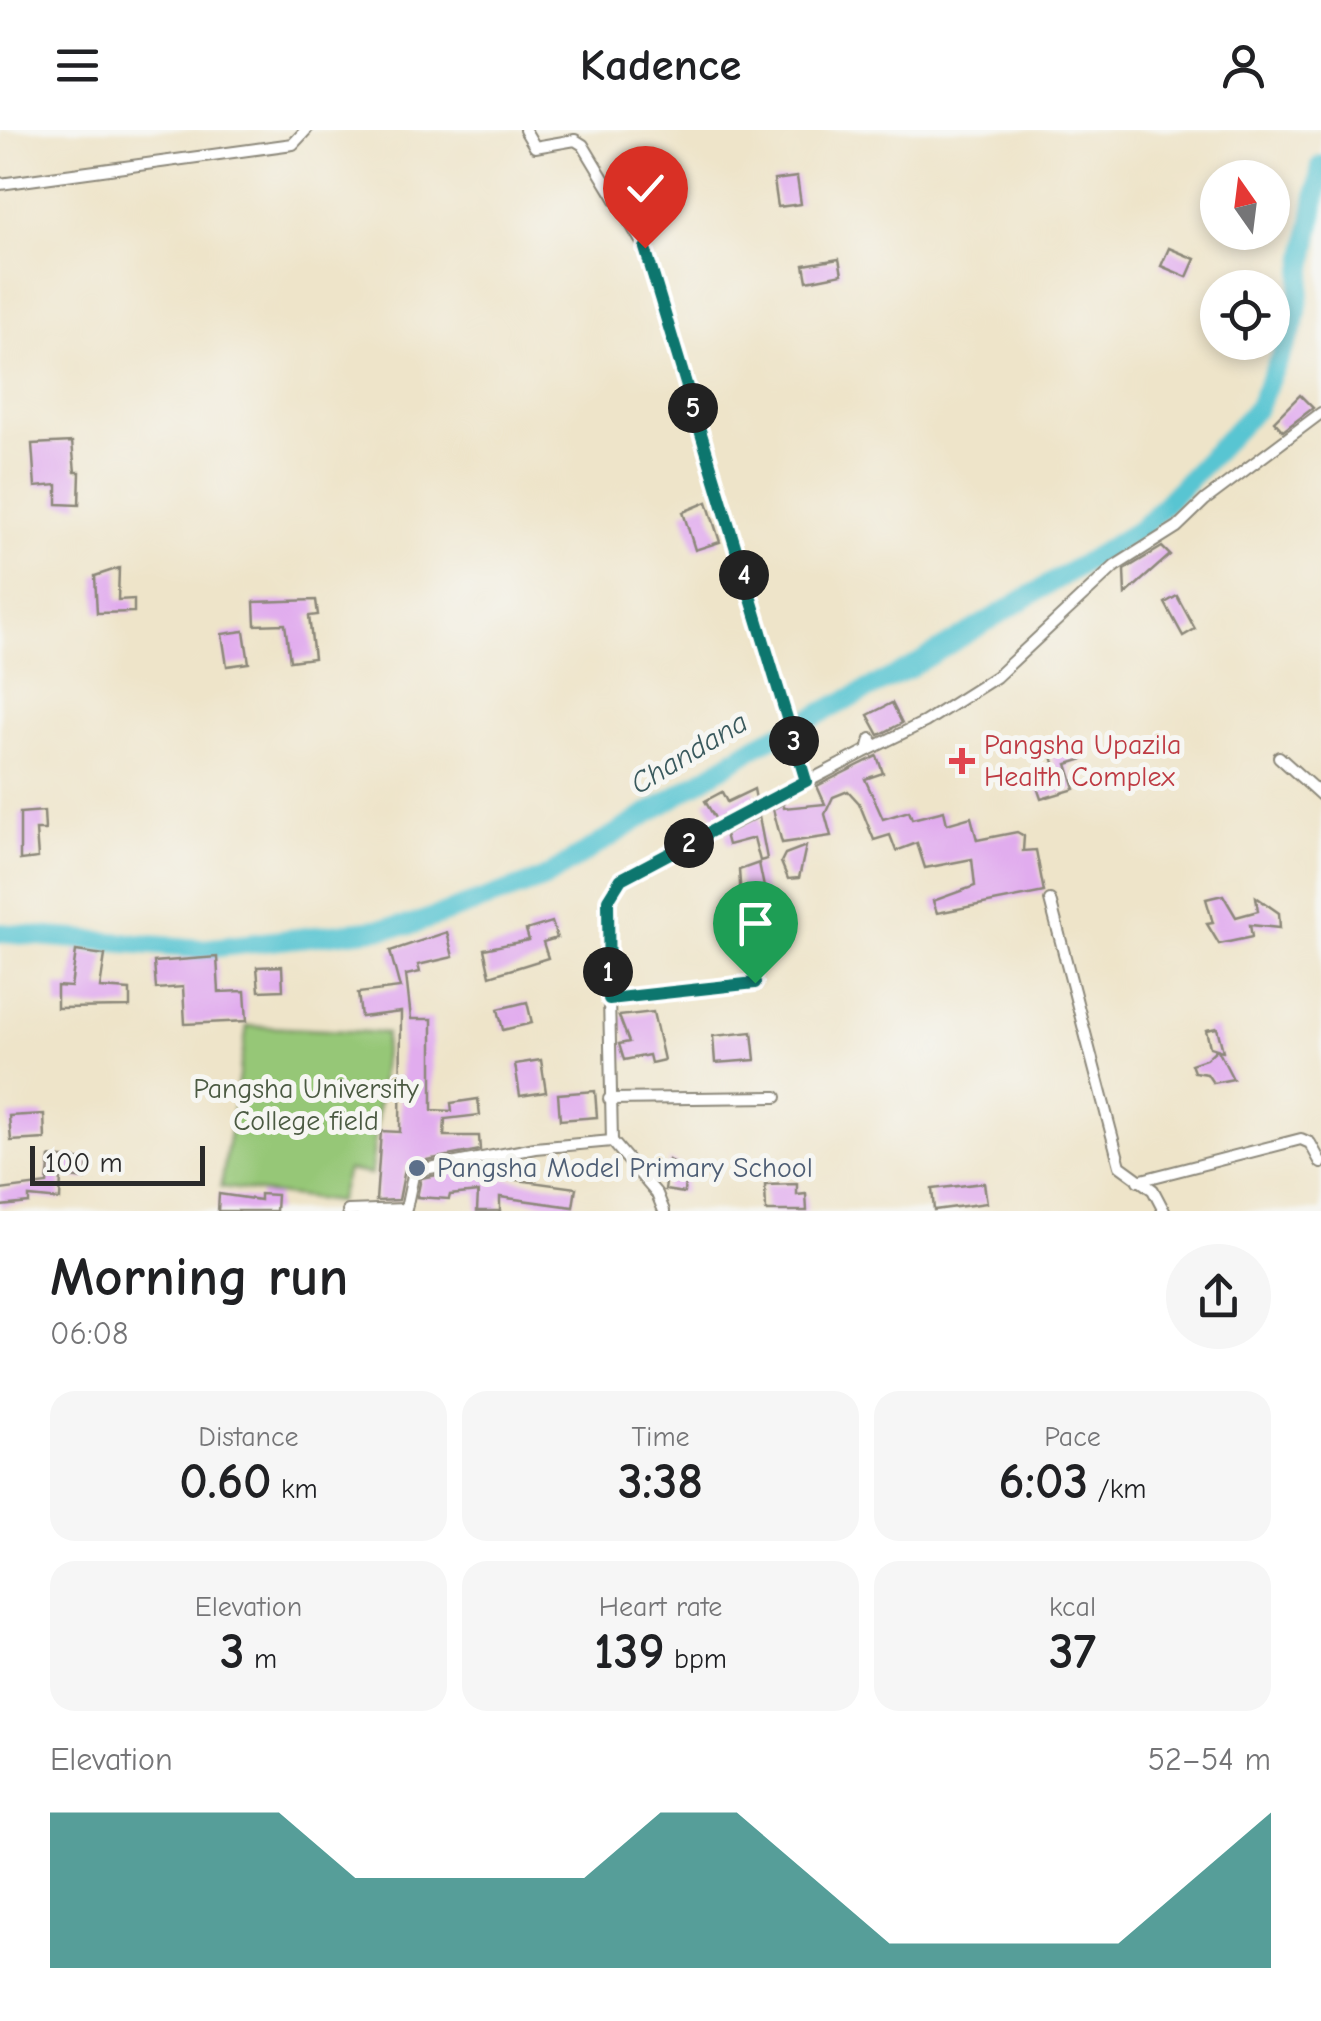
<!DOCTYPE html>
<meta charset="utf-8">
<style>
:root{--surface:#fff;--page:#f6f6f6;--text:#202124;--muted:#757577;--accent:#0f766e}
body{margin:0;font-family:"Comic Neue",sans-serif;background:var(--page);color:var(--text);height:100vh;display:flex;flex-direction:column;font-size:38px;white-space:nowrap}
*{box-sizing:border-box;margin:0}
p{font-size:32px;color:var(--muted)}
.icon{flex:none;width:55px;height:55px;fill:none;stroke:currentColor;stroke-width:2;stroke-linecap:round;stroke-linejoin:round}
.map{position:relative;height:1081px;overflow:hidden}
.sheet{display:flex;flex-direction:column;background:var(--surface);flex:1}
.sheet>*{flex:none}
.needle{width:65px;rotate:346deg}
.tools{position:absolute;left:1200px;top:30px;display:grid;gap:20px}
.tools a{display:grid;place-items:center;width:90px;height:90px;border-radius:50%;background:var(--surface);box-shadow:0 5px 15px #0003;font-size:50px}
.scale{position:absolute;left:30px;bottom:25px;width:175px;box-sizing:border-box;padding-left:10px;border:5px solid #2b2b2b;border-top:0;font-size:28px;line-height:35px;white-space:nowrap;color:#2b2b2b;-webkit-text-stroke:8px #f6f6f2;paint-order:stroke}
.pin{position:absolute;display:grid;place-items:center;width:85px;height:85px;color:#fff;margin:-102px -42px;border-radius:50% 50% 50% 0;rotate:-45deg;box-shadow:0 0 10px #0007}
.pin .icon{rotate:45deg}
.km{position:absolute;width:50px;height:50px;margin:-25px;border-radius:50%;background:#222;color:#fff;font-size:28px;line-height:50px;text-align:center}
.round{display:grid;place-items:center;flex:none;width:105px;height:105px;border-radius:52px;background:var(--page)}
.head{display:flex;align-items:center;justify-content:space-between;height:170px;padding:0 50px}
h1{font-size:55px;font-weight:700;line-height:75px}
.figures{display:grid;grid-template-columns:repeat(3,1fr);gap:15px;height:170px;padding:10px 50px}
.figures div{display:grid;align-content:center;border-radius:25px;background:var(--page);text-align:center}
.figures b{font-size:50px;font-weight:700}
.figures small{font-size:28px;font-weight:400}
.figures p{font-size:28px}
.chart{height:280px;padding:20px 50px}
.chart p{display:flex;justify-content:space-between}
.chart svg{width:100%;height:180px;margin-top:10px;fill:var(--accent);opacity:.7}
header{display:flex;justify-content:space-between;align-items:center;height:130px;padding:0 50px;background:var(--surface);font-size:45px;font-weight:700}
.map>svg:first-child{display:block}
.green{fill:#96c777;stroke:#607951;stroke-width:2.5}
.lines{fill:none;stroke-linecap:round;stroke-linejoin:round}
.river{stroke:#59c5d2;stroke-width:20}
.building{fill:#e1acee}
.minor-casing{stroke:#8c887a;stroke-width:14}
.minor{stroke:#fff;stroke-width:10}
.route-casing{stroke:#fff;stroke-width:20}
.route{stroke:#0f766e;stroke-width:12}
.health-dot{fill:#e0444e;stroke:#f6f6f2;stroke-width:4}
.service-dot{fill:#5c6f8a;stroke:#f6f6f2;stroke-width:4}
.labels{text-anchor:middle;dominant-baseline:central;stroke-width:10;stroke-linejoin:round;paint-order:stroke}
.health-label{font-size:28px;fill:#be3a42;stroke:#f6f6f2;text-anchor:start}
.park-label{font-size:28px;fill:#4b5a42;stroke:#f6f6f2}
.service-label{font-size:28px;fill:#4e5e75;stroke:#f6f6f2;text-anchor:start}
.water-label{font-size:30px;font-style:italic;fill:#39595d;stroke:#f6f6f2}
</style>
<header><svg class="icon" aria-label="menu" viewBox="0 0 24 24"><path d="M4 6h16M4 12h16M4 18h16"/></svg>Kadence<svg class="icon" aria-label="person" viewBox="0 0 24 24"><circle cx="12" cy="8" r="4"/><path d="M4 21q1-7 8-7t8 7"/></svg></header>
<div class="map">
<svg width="1321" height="1081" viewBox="0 0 1321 1081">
<rect width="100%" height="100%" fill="#f6f6f2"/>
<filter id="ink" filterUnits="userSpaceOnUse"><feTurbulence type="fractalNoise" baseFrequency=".01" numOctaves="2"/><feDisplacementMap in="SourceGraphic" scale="20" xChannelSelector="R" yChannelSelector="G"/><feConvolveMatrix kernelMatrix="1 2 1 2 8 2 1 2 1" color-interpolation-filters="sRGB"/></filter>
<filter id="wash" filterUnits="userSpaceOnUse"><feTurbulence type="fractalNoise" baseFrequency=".0048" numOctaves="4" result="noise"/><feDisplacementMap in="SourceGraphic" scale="40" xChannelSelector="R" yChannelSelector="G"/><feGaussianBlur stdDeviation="2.25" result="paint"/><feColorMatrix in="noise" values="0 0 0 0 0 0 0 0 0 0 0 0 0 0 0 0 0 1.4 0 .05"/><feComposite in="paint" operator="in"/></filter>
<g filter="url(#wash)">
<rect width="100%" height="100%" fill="#eee4c9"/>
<polygon class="green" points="247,896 386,903 371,1044 347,1040 338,1072 221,1057"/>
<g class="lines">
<polyline class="river" points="0,803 202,819 411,795 543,749 758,615 910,538 1142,398 1257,278 1295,194 1321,35"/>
</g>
<g id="blocks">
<g class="building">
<polygon points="797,47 801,74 778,77 774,50"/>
<polygon points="1169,118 1195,129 1187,147 1161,136"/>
<polygon points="839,129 842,144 807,151 804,135"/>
<polygon points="1300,265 1313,278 1283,301 1274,291"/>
<polygon points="72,312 75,342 80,342 79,375 57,374 57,355 35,357 32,314"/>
<polygon points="707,372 720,412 695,420 683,382"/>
<polygon points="1162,417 1170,425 1125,465 1124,440"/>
<polygon points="119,438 118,470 134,469 134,482 97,483 95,446"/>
<polygon points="1177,466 1195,499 1183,506 1165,473"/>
<polygon points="316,470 318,485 309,486 314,528 290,531 285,494 255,495 254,472"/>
<polygon points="244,501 249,533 227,536 222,504"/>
<polygon points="892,573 902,593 879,605 868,585"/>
<polygon points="1081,610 1087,628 1067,634 1075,659 1041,669 1036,654 1058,647 1050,619"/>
<polygon points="877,626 883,643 865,649 883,689 909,681 912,689 944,681 947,694 971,687 977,710 1017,702 1024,706 1023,721 1036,720 1044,762 937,783 933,771 975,756 972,729 925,738 917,713 896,721 890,705 874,710 859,673 848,661 833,667 825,684 831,706 782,713 773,679 783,674 784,678 825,674 817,656"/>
<polygon points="754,659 756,669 716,690 705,671 722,662 727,672"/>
<polygon points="44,681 45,700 36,700 38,728 20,730 20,683"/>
<polygon points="759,687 767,729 760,731 754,708 728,715 725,704"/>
<polygon points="806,716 799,748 788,749 781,732 785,724"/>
<polygon points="759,733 765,762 741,768 739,740"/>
<polygon points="1223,765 1236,787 1258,781 1256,767 1279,783 1280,798 1250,795 1252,807 1219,814 1207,794 1213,793 1206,769"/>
<polygon points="552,792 557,808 543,812 548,828 490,846 484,819 529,810 526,800"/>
<polygon points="447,802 453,827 418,835 420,842 406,845 411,889 432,889 432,980 452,981 451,973 478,969 480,985 445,989 444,1006 479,1006 480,1020 411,1033 405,1039 399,1070 376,1071 381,1001 400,1002 401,882 361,887 358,863 400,858 390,821"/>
<polygon points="76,821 105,825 100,858 130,860 130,877 57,878 57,856 71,857"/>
<polygon points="217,827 219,862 245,861 247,891 185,894 183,857 156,859 154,832"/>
<polygon points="282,836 283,860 259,861 257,837"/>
<polygon points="527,872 532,893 503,900 498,879"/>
<polygon points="653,882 664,930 651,933 649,925 624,930 619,914 629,912 619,886"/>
<polygon points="1217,898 1223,921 1218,920 1233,949 1213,953 1207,944 1194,942 1191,934 1206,929 1217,919 1210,917 1206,900"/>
<polygon points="752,902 755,930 715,933 713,906"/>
<polygon points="541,930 546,962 520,966 515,934"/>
<polygon points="595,961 597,987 560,990 558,964"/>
<polygon points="44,984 45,1009 11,1011 9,986"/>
<polygon points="50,1027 88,1030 86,1049 61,1046 60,1070 29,1067 29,1073 0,1076 0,1060 47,1054"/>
<polygon points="669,1030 686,1039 684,1063 665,1060"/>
<polygon points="480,1037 480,1045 576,1058 573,1077 500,1067 500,1081 477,1081 478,1062 450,1065 449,1069 417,1067 421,1048"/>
<polygon points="984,1053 987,1073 934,1080 932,1059"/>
<polygon points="797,1054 797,1065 806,1064 807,1081 766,1081 765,1055"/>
<polygon points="219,1064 260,1070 260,1064 277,1065 276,1081 218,1081"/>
</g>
</g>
</g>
<g filter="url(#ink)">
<use href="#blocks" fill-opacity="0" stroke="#8c887a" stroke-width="2.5"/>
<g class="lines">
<g class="minor-casing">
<g id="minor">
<polyline points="525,0 535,17 575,10 583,15 645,118 806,651"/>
<polyline points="0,54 293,14 306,0"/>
<polyline points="868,620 925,592 996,547 1115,436 1177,397 1205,370 1321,283"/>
<polyline points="1279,627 1321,665"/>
<polyline points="1050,770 1120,1036 1153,1060 1164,1081"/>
<polyline points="609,869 755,853"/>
<polyline points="609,969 776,967"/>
<polyline points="1138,1051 1301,1009 1310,1013 1321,1033"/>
<polyline points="348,1081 406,1079 414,1041 535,1018 612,1011"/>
<polyline points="664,1081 657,1064 612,1011 607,770 621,749 868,620 871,609"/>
</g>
</g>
<use href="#minor" class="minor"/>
</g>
</g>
<g class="lines" filter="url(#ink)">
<g class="route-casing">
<polyline id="route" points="645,118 806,651 621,749 608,770 609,869 755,853"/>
</g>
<use href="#route" class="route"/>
</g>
<path class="health-dot" d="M957 616h10v10h10v10h-10v10h-10v-10h-10v-10h10z"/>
<circle class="service-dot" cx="417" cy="1038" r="10"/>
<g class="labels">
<g class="health-label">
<text x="984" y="615">Pangsha Upazila<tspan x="984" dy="32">Health Complex</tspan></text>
</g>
<g class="park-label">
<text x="306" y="959">Pangsha University<tspan x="306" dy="32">College field</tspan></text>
</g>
<g class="service-label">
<text x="437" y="1038">Pangsha Model Primary School</text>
</g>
<g class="water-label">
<text transform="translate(689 623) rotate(-31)">Chandana</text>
</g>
</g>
</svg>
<div class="tools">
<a><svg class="needle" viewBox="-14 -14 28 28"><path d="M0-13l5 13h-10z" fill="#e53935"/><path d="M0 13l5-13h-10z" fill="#757577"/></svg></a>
<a><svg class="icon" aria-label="locate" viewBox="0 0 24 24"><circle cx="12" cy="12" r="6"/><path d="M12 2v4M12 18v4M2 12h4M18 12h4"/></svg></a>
</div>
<div class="scale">100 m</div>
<div class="pin" style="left:755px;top:853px;background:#1e9e55"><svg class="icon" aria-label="arrive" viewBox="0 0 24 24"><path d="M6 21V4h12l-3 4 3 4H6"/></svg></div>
<div class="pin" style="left:645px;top:118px;background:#d93025"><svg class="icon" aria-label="check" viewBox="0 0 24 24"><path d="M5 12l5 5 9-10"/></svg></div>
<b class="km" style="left:608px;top:842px">1</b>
<b class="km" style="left:689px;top:713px">2</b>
<b class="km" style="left:794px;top:611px">3</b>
<b class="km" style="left:744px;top:445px">4</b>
<b class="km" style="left:693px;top:278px">5</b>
</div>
<section class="sheet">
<div class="head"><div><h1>Morning run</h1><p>06:08</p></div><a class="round"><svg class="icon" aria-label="share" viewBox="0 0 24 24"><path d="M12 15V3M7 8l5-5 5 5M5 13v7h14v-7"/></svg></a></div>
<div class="figures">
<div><p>Distance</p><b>0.60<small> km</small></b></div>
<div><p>Time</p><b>3:38</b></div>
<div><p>Pace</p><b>6:03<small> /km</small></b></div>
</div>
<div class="figures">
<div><p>Elevation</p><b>3<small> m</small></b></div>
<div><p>Heart rate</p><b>139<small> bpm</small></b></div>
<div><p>kcal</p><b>37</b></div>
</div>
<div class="chart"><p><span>Elevation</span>52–54 m</p>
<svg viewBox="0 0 160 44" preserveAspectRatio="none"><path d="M0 44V6L10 6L20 6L30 6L40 22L50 22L60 22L70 22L80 6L90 6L100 22L110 38L120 38L130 38L140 38L150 22L160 6V44z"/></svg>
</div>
</section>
